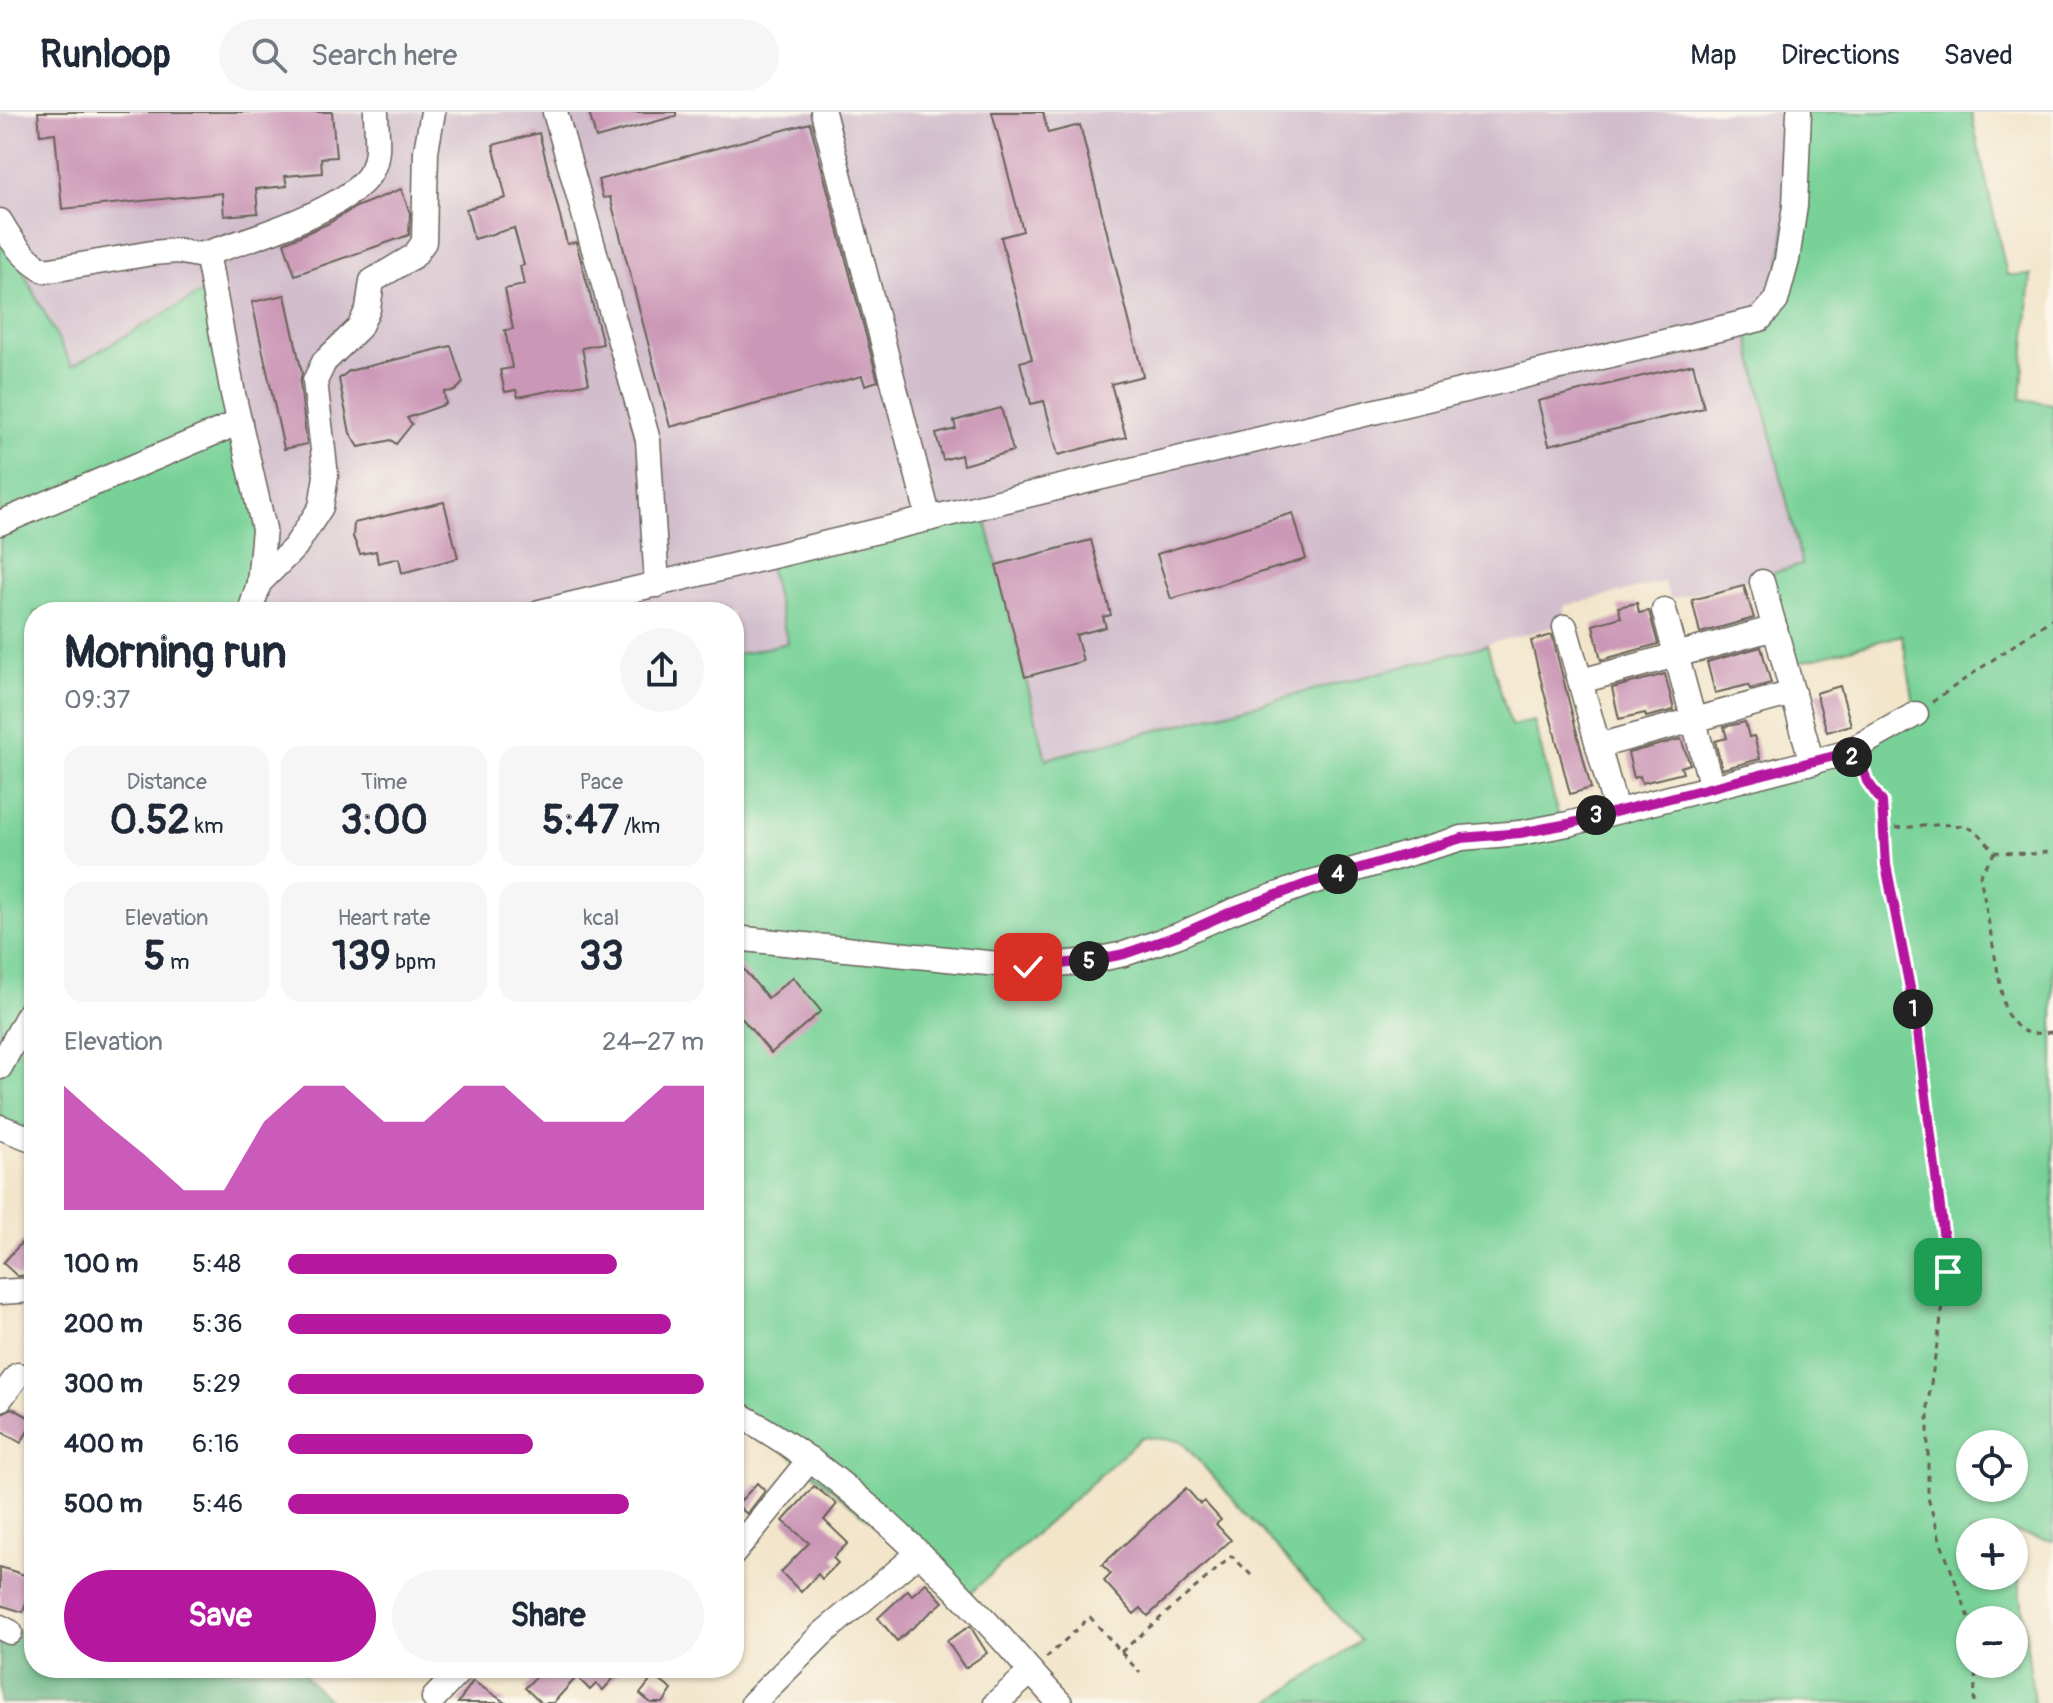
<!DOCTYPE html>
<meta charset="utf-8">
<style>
:root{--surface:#fff;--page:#f6f6f7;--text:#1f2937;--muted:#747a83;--line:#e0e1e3;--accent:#b5179e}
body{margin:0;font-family:Pangolin,sans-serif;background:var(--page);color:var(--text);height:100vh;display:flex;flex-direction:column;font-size:30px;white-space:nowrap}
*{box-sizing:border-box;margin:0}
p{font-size:26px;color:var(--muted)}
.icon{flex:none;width:44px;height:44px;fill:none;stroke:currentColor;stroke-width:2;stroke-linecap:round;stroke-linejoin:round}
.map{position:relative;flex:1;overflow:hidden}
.sheet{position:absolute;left:24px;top:490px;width:720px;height:1076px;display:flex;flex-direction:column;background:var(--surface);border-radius:32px;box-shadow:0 2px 6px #0004}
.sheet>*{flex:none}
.controls{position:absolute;left:1956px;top:1318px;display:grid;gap:16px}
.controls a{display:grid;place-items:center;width:72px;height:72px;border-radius:50%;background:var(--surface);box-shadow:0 2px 6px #0004;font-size:40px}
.pin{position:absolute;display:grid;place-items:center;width:68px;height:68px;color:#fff;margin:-34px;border-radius:16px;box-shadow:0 4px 12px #0006}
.km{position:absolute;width:40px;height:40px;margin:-20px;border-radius:50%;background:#222;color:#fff;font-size:22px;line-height:40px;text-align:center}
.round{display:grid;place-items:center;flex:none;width:84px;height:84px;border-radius:42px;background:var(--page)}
.summary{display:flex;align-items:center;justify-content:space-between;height:136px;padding:0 40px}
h1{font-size:44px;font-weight:700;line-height:60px}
.figures{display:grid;grid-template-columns:repeat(3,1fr);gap:12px;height:136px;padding:8px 40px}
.figures div{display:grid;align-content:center;border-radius:20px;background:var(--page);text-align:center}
.figures b{font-size:40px;font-weight:700}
.figures small{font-size:22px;font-weight:400}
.figures p{font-size:22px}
.chart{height:224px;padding:16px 40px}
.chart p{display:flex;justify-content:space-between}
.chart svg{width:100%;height:144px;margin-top:8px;fill:var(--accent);opacity:.7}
.cta{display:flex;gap:16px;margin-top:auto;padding:16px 40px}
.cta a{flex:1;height:92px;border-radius:48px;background:var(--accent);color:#fff;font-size:32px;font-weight:700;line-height:92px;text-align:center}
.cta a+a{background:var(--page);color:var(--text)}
ul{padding:0 40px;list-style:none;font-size:26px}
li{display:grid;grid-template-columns:128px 96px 1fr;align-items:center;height:60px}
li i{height:20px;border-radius:10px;background:var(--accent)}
header{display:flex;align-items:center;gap:48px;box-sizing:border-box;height:112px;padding:0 40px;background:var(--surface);border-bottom:2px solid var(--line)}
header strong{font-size:38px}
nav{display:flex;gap:44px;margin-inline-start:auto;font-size:28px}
.search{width:560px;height:72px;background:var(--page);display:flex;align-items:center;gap:20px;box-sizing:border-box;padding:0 28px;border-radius:44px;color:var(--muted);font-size:30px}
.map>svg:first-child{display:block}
.industrial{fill:#d1bdcc}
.green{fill:#78d298;stroke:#4a775a;stroke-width:2;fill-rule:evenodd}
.forest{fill:#62b480;stroke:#3f684e;stroke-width:2}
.building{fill:#cb97b6}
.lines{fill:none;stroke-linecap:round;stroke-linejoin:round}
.minor-casing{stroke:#676259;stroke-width:27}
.path{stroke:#676259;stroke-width:3;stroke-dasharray:6 6;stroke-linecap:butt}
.minor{stroke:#fff;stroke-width:24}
.route-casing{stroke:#fff;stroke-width:16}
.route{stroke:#b5179e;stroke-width:10}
</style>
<header>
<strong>Runloop</strong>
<div class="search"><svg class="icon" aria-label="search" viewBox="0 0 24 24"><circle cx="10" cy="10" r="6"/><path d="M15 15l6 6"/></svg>Search here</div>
<nav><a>Map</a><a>Directions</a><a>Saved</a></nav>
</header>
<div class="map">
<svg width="2053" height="1591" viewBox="0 0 2053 1591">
<rect width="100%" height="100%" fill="#fbf7ec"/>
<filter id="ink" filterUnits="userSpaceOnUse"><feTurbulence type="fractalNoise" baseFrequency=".0125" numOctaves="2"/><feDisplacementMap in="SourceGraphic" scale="16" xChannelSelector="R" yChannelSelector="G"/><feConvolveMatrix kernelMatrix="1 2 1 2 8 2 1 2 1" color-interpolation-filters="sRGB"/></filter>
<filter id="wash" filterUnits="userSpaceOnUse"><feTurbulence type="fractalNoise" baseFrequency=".006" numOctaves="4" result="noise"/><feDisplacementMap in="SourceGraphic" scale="32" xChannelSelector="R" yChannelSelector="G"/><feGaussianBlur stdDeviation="1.8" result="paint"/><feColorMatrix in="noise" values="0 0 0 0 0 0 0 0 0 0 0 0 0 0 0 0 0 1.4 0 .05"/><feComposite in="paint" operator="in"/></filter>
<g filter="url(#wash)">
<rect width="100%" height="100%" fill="#f2e5ca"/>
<polygon class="industrial" points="0,0 1799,0 1787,148 1747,222 1802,454 1670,487 1664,470 1564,494 1564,512 1046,647 981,394 767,447 788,531 734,543 734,500 250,500 212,175 72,254 0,115"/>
<g class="green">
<path d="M1799,0H1971L2007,163H2031L2021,287L2053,292V1429L2014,1420H1970V1464H2014V1426L2034,1591H1269L1360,1529L1181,1329L1142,1325L965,1486L734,1297V543L788,531L767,446L982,394L1046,647L1487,533L1511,614L1534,609L1561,713L1812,651L1916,602L1902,523L1786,554L1761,464L1802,453L1747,221L1776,189ZM1970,1332H2014V1376H1970ZM1970,1508H2014V1552H1970Z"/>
<polygon points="0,115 72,254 212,175 264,417 250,500 34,500 34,1024 0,1012"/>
</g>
<polygon class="forest" points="0,1515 10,1520 34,1518 34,1556 310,1556 305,1565 332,1591 0,1591"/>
<g id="blocks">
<g class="building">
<polygon points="38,0 332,0 336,45 321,46 322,61 285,64 287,74 256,77 258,101 224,104 222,81 62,97 55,21 40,23"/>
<polygon points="589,0 676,0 676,4 596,26"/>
<polygon points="992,0 1043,0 1048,21 1080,13 1143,264 1111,272 1126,325 1058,343 1044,289 1031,292 1020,250 1032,247 1001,125 1023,119"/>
<polygon points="810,11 878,269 865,273 862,264 670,315 610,85 603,86 598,68"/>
<polygon points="539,21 567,132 576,130 603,232 582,236 589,271 518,285 516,278 505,280 500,258 512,256 505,218 513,217 505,177 524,173 520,154 524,153 514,116 474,127 466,97 506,86 493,33"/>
<polygon points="401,77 410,101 409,123 295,163 284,131 327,112 356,95"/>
<polygon points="285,183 302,261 300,271 307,332 284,337 252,190"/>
<polygon points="451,234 463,271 455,279 444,280 446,292 407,306 412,312 396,332 391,328 359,335 350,321 339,267 349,259"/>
<polygon points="1693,252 1704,296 1549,333 1538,289"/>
<polygon points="1001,296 1013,339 963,353 961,343 943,348 936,322 956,317 954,309"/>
<polygon points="444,390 458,446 402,461 399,446 378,451 376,439 360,442 353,425 354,411"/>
<polygon points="1293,401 1306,447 1171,487 1157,442"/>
<polygon points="1091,428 1111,503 1103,505 1106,515 1076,523 1083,549 1025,565 996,453"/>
<polygon points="1744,474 1754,506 1700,521 1692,488"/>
<polygon points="1637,491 1639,501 1649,499 1658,532 1601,548 1593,513 1621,505 1618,495"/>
<polygon points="1552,523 1591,676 1570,682 1531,529"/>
<polygon points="1761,535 1771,571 1750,577 1748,573 1715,581 1707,550"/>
<polygon points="1665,562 1674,598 1646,605 1645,601 1619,607 1612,576"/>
<polygon points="1840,574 1851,613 1827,620 1816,581"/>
<polygon points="1745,610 1749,625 1754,624 1760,647 1722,657 1715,629 1727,626 1724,615"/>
<polygon points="1681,627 1690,652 1681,655 1683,661 1642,671 1640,664 1634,666 1628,641"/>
<polygon points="734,846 768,886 793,865 821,899 771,941 734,897"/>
<polygon points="24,1128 34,1138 34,1163 17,1164 3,1151"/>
<polygon points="12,1296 34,1308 21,1331 0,1319 0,1302"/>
<polygon points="757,1371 765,1379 747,1402 737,1393"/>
<polygon points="814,1374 837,1392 824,1408 848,1431 833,1446 838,1451 822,1467 818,1462 801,1480 781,1460 809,1431 783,1409"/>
<polygon points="1186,1376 1200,1392 1204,1389 1221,1408 1216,1412 1231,1428 1148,1504 1141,1496 1134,1502 1104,1469 1111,1462 1102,1453"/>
<polygon points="0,1455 34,1466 23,1500 0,1493"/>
<polygon points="926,1471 943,1490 897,1529 878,1506 908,1478 912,1483"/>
<polygon points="970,1514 987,1541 965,1556 947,1529"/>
<polygon points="544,1556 562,1556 575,1567 553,1591 541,1591 525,1576"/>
<polygon points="579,1556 623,1556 603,1578 596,1572 590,1578 577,1565 583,1559"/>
<polygon points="654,1564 672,1578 663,1591 651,1591 640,1582"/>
<polygon points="473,1569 506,1591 458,1591"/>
</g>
</g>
</g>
<g filter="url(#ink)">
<use href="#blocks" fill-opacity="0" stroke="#676259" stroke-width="2"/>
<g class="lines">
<g class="minor-casing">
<g id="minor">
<polyline points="555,0 648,328 657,473"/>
<polyline points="823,0 929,407"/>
<path d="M0,109C12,130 24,147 45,159L152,141L177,139L198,143L207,141C246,129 351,96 371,60C381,42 376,20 376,0"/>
<polyline points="207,141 233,282 264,417 259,471"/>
<polyline points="0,411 240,310"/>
<polyline points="1762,470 1812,651"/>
<polyline points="1664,498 1712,676"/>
<polyline points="250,500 259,471 295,435 321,395 326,364 315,269 324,250 359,216 368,197 372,169 414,144 424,130 426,39 433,0"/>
<polyline points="540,500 1760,207 1776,189 1787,148 1795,94 1799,0"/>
<polyline points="1565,515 1616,698"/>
<polyline points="1581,569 1775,516"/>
<polyline points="1598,634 1793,581"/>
<polyline points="734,826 1028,855 1090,849 1124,842 1179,823 1231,800 1309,771 1462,726 1520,721 1568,712 1846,641 1916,602"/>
<polyline points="0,955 34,892"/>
<polyline points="0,1015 34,1028"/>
<polyline points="0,1180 34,1178"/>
<polyline points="0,1287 18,1263"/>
<path d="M734,1300C830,1351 908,1427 982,1505C1009,1533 1033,1564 1060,1591"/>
<polyline points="734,1441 810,1347"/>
<polyline points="0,1515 10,1520"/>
<polyline points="434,1586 462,1556"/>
<polyline points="753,1591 822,1522 919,1441"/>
<polyline points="996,1591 1031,1560"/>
</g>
</g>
<g class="path">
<polyline points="1932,590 2053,506"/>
<polyline points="1862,655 1867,669 1882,690 1886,753 1917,912 1948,1160 1928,1291 1928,1386 1942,1434 1970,1508"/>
<path d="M1884,715C1911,719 1956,704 1978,721C1984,726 1989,734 1995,740L2034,742L2053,739"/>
<path d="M1995,740L1980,763L2005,899C2021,922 2025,923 2053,920"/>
<polyline points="1121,1540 1232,1444 1251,1463"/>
<polyline points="1046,1546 1090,1505 1140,1561"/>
<polyline points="1974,1591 1976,1552"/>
</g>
<use href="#minor" class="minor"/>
</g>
</g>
<g class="lines" filter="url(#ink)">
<g class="route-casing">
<polyline id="route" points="1028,855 1090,849 1124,842 1179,823 1231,800 1309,771 1462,726 1520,721 1568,712 1846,641 1862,654 1867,669 1882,690 1886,753 1917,912 1948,1160"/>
</g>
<use href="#route" class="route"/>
</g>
</svg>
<div class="controls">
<a><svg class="icon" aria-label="locate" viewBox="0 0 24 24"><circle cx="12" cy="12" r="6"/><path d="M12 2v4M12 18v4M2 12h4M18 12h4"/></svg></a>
<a>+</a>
<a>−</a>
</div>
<div class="pin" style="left:1948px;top:1160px;background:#1e9e55"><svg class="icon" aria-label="arrive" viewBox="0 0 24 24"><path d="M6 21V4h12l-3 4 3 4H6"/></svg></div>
<div class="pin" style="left:1028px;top:855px;background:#d93025"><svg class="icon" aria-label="check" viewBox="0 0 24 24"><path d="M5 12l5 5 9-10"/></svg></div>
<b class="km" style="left:1913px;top:897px">1</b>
<b class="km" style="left:1852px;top:645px">2</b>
<b class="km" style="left:1596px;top:703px">3</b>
<b class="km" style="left:1338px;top:762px">4</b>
<b class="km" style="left:1089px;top:849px">5</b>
<section class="sheet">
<div class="summary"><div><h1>Morning run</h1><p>09:37</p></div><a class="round"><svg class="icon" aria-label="share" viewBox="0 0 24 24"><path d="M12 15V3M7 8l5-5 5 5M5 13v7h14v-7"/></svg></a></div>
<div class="figures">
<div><p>Distance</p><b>0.52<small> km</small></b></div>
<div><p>Time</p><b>3:00</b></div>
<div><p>Pace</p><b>5:47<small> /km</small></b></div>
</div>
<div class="figures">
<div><p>Elevation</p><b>5<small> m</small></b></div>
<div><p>Heart rate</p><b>139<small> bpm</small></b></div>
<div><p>kcal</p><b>33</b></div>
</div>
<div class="chart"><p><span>Elevation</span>24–27 m</p>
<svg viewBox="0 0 160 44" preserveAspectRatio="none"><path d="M0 44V6L10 17L20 27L30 38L40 38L50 17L60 6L70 6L80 17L90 17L100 6L110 6L120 17L130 17L140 17L150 6L160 6V44z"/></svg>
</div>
<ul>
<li><b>100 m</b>5:48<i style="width:79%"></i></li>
<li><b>200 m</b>5:36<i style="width:92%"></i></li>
<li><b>300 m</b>5:29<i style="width:100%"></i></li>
<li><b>400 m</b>6:16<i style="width:59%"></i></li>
<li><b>500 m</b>5:46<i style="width:82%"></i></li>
</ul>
<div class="cta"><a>Save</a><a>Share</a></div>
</section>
</div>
